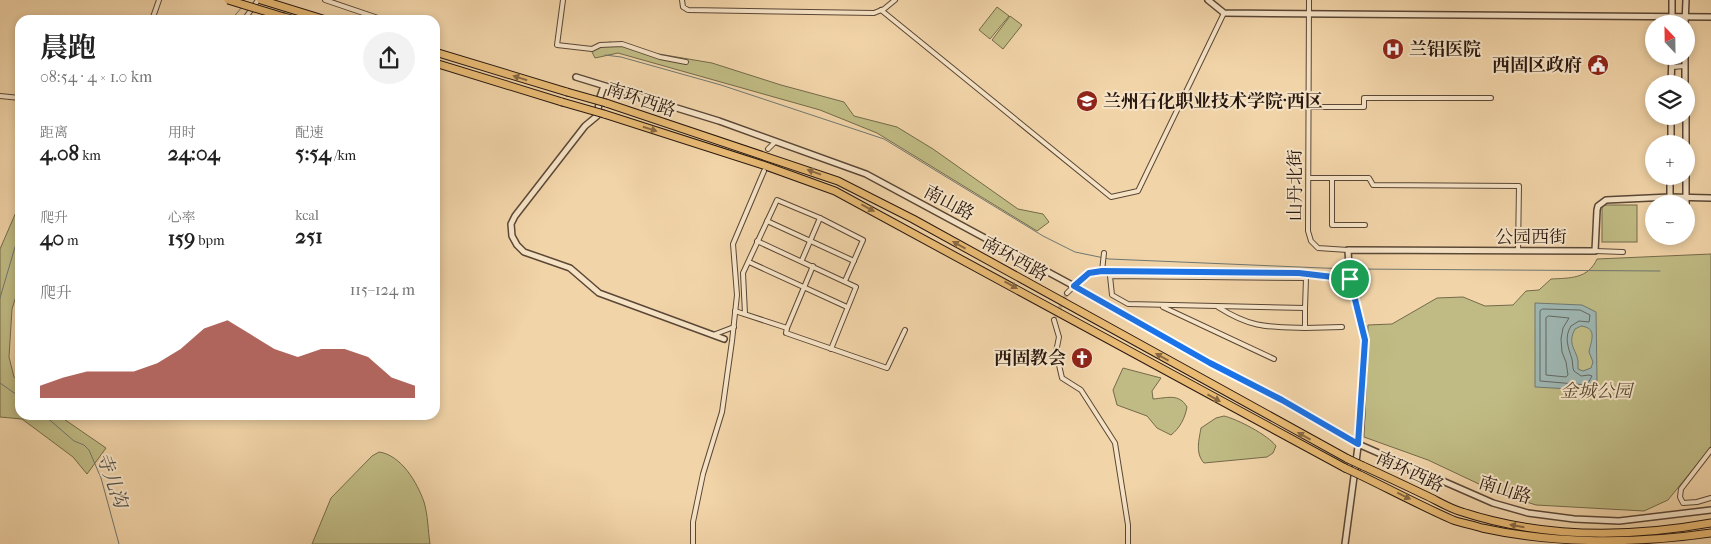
<!DOCTYPE html>
<html lang="zh">
<meta charset="utf-8">
<style>
:root{--surface:#fff;--page:#f2f2f2;--text:#222;--muted:#767676;--accent:#8f2418}
body{margin:0;font-family:"IM FELL French Canon","Noto Serif SC",serif;background:var(--page);color:var(--text);height:100vh;display:flex;flex-direction:column;font-size:19px;white-space:nowrap}
*{box-sizing:border-box;margin:0}
p{font-size:16px;color:var(--muted)}
.icon{flex:none;width:28px;height:28px;fill:none;stroke:currentColor;stroke-width:2;stroke-linecap:round;stroke-linejoin:round}
.map{position:relative;flex:1;overflow:hidden}
.panel{position:absolute;left:15px;top:15px;width:425px;height:405px;display:flex;flex-direction:column;background:var(--surface);border-radius:15px;box-shadow:0 2px 8px #0003}
.panel>*{flex:none}
.needle{width:32px;rotate:338deg}
.buttons{position:absolute;left:1645px;top:15px;display:grid;gap:10px}
.buttons a{display:grid;place-items:center;width:50px;height:50px;border-radius:50%;background:var(--surface);box-shadow:0 2px 8px #0003;font-size:25px}
.pin{position:absolute;display:grid;place-items:center;width:42px;height:42px;color:#fff;margin:-21px;border:2px solid #fff;border-radius:50%;box-shadow:0 1px 5px #0007}
.round{display:grid;place-items:center;flex:none;width:52px;height:52px;border-radius:26px;background:var(--page)}
.overview{display:flex;align-items:center;justify-content:space-between;height:85px;padding:0 25px}
h1{font-size:28px;font-weight:700;line-height:38px}
.metrics{display:grid;grid-template-columns:repeat(3,1fr);gap:8px;height:85px;padding:5px 25px}
.metrics div{display:grid;align-content:center}
.metrics b{font-size:21px;font-weight:700}
.metrics small{font-size:14px;font-weight:400}
.metrics p{font-size:14px}
.chart{height:140px;padding:10px 25px}
.chart p{display:flex;justify-content:space-between}
.chart svg{width:100%;height:90px;margin-top:5px;fill:var(--accent);opacity:.7}
.map>svg:first-child{display:block}
.green{fill:#c0bb84;stroke:#746a4a}
.water{fill:#9eb6b2;stroke:#6f7771;fill-rule:evenodd}
.lines{fill:none;stroke-linecap:round;stroke-linejoin:round}
.shore{stroke:#636761;stroke-width:1}
.stream{stroke:#6f7771;stroke-width:1}
.minor-tunnel{stroke:#c9ae8a;stroke-width:4;stroke-dasharray:4 2;stroke-linecap:butt}
.minor-casing{stroke:#5a4736;stroke-width:6}
.tertiary-casing{stroke:#5a4736;stroke-width:8}
.trunk-casing{stroke:#281810;stroke-width:9}
.minor{stroke:#f6e3c6;stroke-width:4}
.tertiary{stroke:#f6e3c6;stroke-width:5}
.trunk{stroke:#e8ba74;stroke-width:7}
.trunk-bridge-casing{stroke:#281810;stroke-width:9;stroke-linecap:butt}
.trunk-bridge{stroke:#e8ba74;stroke-width:7}
.oneway{fill:#886942}
.route-casing{stroke:#fff;stroke-width:10}
.route{stroke:#1a73e8;stroke-width:6}
.labels{text-anchor:middle;dominant-baseline:central;stroke-width:4;stroke-linejoin:round;paint-order:stroke}
.poi-label{font-size:18px;font-weight:bold;fill:#281810;stroke:#f6e3c6;text-anchor:start}
.street-label{font-size:18px;fill:#281810;stroke:#f6e3c6}
.park-label{font-size:18px;font-style:italic;fill:#564933;stroke:#f6e3c6}
.water-label{font-size:19px;font-style:italic;fill:#514f49;stroke:#f6e3c6}
</style>
<div class="map">
<svg width="1711" height="544" viewBox="0 0 1711 544">
<rect width="100%" height="100%" fill="#f1d4a8"/>
<filter id="stains"><feTurbulence type="fractalNoise" baseFrequency=".004" numOctaves="4"/><feColorMatrix values="0 0 0 0 .2 0 0 0 0 .09 0 0 0 0 .02 0 0 0 .5 -.17"/></filter>
<radialGradient id="worn" r=".72"><stop offset=".6" stop-color="#630" stop-opacity="0"/><stop offset="1" stop-color="#630" stop-opacity=".3"/></radialGradient>
<g class="green">
<polygon points="997,7 1009,16 990,39 979,30"/>
<polygon points="1010,16 1022,25 1003,49 992,40"/>
<polygon points="610,42 653,53 712,63 781,85 844,102 854,116 897,127 933,149 1018,209 1043,214 1049,222 1037,231 877,133 820,110 618,53 595,58 592,52 599,45"/>
<polygon points="20,203 20,284 12,309 9,357 14,377 20,383 20,415 58,415 106,448 87,474 73,457 22,419 0,417 0,249"/>
<rect x="1602" y="205" width="35" height="37"/>
<path d="M1711,254V447L1668,500L1644,511L1536,505L1498,493L1428,460L1364,437L1368,325L1392,324L1437,298L1463,297L1485,306L1513,305L1526,291L1539,290L1551,279C1570,278 1588,279 1597,259Z"/>
<path d="M1123,368L1161,378L1152,391L1153,399C1167,398 1179,393 1187,407C1185,418 1180,428 1171,435L1157,428L1147,416L1117,405L1113,390Z"/>
<path d="M1224,416C1237,419 1268,435 1276,446L1273,453L1267,457L1204,463C1195,453 1199,440 1201,428L1216,418Z"/>
<path d="M379,452C401,455 417,482 424,502C428,515 428,531 430,544H312L331,498L372,456Z"/>
</g>
<path class="water" d="M1535,303L1582,305L1596,312L1597,381L1588,390L1535,387ZM1581,326C1598,328 1591,341 1589,352L1593,362L1591,368L1583,371L1578,369C1578,366 1578,363 1578,361C1576,349 1567,344 1575,329Z"/>
<g class="lines">
<g class="shore">
<path d="M1543,309L1580,310L1590,315L1589,322L1579,321L1571,326C1564,337 1568,347 1572,359C1573,363 1572,367 1574,371L1581,376L1589,375L1592,376L1587,385L1540,381V311Z"/>
<polygon points="1549,316 1569,318 1563,328 1561,339 1562,352 1566,362 1568,375 1566,377 1546,375 1546,318"/>
</g>
<g class="stream">
<polyline points="231,20 242,7"/>
<polyline points="605,55 621,57 721,85 884,139 1043,236 1075,252 1109,259 1347,269"/>
<polyline points="1351,269 1660,271"/>
<polyline points="0,298 15,247 20,239"/>
<polyline points="0,383 20,397"/>
<polyline points="44,415 74,441 84,445 89,450 101,478 119,544"/>
</g>
<polyline class="minor-tunnel" points="1054,320 1067,293"/>
<g class="minor-casing">
<g id="minor">
<polyline points="325,0 381,19"/>
<polyline points="563,0 557,45 592,49 600,45 622,44 660,57 686,62"/>
<polyline points="682,0 683,7 688,10 874,13 884,9 895,0"/>
<polyline points="1309,0 1308,231 1311,241 1318,248 1348,250"/>
<polyline points="881,10 1111,197 1138,191 1224,13"/>
<polyline points="152,20 159,0"/>
<polyline points="244,20 258,0"/>
<polyline points="1672,67 1685,66"/>
<polyline points="0,96 20,98"/>
<polyline points="1309,107 1364,107 1364,98 1491,98"/>
<polyline points="768,149 775,142"/>
<polyline points="1309,178 1369,178 1373,185 1519,186 1518,251"/>
<polyline points="1332,178 1332,225 1365,225"/>
<polyline points="767,221 854,261"/>
<polyline points="757,241 856,287 831,349"/>
<polyline points="1595,251 1623,252"/>
<polyline points="802,260 820,218"/>
<polyline points="749,262 847,307"/>
<polyline points="1102,271 1104,253"/>
<polyline points="1306,278 1305,308 1128,304 1112,295 1110,276 1306,278 1307,273"/>
<polyline points="1067,293 1074,286"/>
<polyline points="1163,307 1274,359"/>
<path d="M1218,307C1251,328 1267,327 1305,328V308"/>
<polyline points="735,311 787,328 813,266"/>
<polyline points="745,314 743,273 777,200 820,218 863,240 845,281"/>
<polyline points="1054,320 1059,337 1056,352 1062,378 1081,390 1115,443 1128,525 1128,544"/>
<polyline points="787,328 786,333 887,368 905,330"/>
<polyline points="1305,328 1342,327"/>
<polyline points="713,335 734,327"/>
<polyline points="1711,450 1681,489 1680,497 1683,503 1697,502 1711,498"/>
<polyline points="693,544 693,522 703,474 722,412 732,341 737,295 733,244 764,171"/>
</g>
</g>
<g class="tertiary-casing">
<g id="tertiary">
<polyline points="1208,0 1224,13 1711,17"/>
<polyline points="1672,24 1672,0"/>
<polyline points="1685,24 1686,0"/>
<polyline points="1685,56 1685,84"/>
<polyline points="576,77 719,121 866,174 1074,286 1211,363 1282,400 1358,444 1493,503 1528,513 1574,519 1619,521 1711,510"/>
<polyline points="1671,84 1672,56"/>
<polyline points="604,86 600,97 597,116 585,126 515,216 511,224 512,236 517,245 524,252 570,268 599,293 724,339"/>
<polyline points="1686,116 1686,144"/>
<polyline points="1671,144 1671,116"/>
<polyline points="1670,204 1670,176"/>
<polyline points="1686,204 1686,176"/>
<polyline points="1074,286 1089,273 1102,271 1299,273 1350,279"/>
<polyline points="1345,544 1361,424 1365,339 1362,324 1350,284 1348,250 1595,251 1597,210 1598,206 1606,200 1670,197 1711,198"/>
</g>
</g>
<g class="trunk-casing">
<g id="trunk">
<polyline points="261,0 326,20"/>
<polyline points="284,17 295,20"/>
<polyline points="435,52 567,92"/>
<polyline points="435,63 562,102"/>
<polyline points="606,103 838,181 913,219 1348,459"/>
<polyline points="604,114 763,165 835,191 1345,468"/>
<path d="M1363,466C1383,475 1404,485 1425,495C1436,500 1447,507 1459,511C1540,538 1628,538 1711,523"/>
<path d="M1360,475C1391,490 1421,506 1453,520C1462,523 1472,525 1482,528C1555,544 1636,544 1711,533"/>
</g>
</g>
<use href="#minor" class="minor"/>
<use href="#tertiary" class="tertiary"/>
<use href="#trunk" class="trunk"/>
<g class="trunk-bridge-casing">
<g id="trunk-bridge">
<polyline points="228,0 284,17"/>
<polyline points="567,92 606,103"/>
<polyline points="562,102 604,114"/>
<polyline points="1348,459 1363,466"/>
<polyline points="1345,468 1360,475"/>
</g>
</g>
<use href="#trunk-bridge" class="trunk-bridge"/>
</g>
<defs><path id="oneway-solid" d="M-6-.8H1V-3.2L6.5 0L1 3.2V.8H-6Z" transform="scale(1.25)"/></defs>
<g class="oneway">
<use href="#oneway-solid" transform="translate(520 78) rotate(-163)"/>
<use href="#oneway-solid" transform="translate(650 129) rotate(18)"/>
<use href="#oneway-solid" transform="translate(814 172) rotate(-160)"/>
<use href="#oneway-solid" transform="translate(868 208) rotate(28)"/>
<use href="#oneway-solid" transform="translate(959 245) rotate(-151)"/>
<use href="#oneway-solid" transform="translate(1011 285) rotate(29)"/>
<use href="#oneway-solid" transform="translate(1162 357) rotate(-151)"/>
<use href="#oneway-solid" transform="translate(1214 398) rotate(29)"/>
<use href="#oneway-solid" transform="translate(1304 436) rotate(-151)"/>
<use href="#oneway-solid" transform="translate(1404 496) rotate(26)"/>
<use href="#oneway-solid" transform="translate(1517 526) rotate(-170)"/>
</g>
<g class="lines">
<g class="route-casing">
<polygon id="route" points="1102,271 1299,273 1350,279 1365,340 1358,444 1282,400 1210,363 1074,286 1089,273"/>
</g>
<use href="#route" class="route"/>
</g>
<defs>
<g id="hospital-disc" transform="scale(1.125)"><circle r="9.5" fill="#8f2418" stroke="#f6e3c6"/><path d="M-5-5h3v3.5h4V-5h3V5h-3V1.5h-4V5h-3Z" fill="#fff"/></g>
<g id="civic-disc" transform="scale(1.125)"><circle r="9.5" fill="#8f2418" stroke="#f6e3c6"/><path d="M-.6-6.5H3V-4.5H.6V-3L4-1V1h2V6H-6V1h2V-1L-.6-3ZM-1.2 2.5V6h2.4V2.5Z" fill="#fff"/></g>
<g id="university-disc" transform="scale(1.125)"><circle r="9.5" fill="#8f2418" stroke="#f6e3c6"/><path d="M0-5L7-2L0 1L-7-2ZM-4 1L0 2.5L4 1V4Q0 6-4 4Z" fill="#fff"/></g>
<g id="church-disc" transform="scale(1.125)"><circle r="9.5" fill="#8f2418" stroke="#f6e3c6"/><path d="M-1.2-6h2.4v3.5h3.3v2.4h-3.3V6h-2.4V-.1h-3.3v-2.4h3.3Z" fill="#fff"/></g>
</defs>
<g fill-rule="evenodd">
<use href="#hospital-disc" x="1393" y="49"/>
<use href="#civic-disc" x="1598" y="65"/>
<use href="#university-disc" x="1087" y="101"/>
<use href="#church-disc" x="1082" y="358"/>
</g>
<g class="labels">
<g class="poi-label">
<text x="1409" y="49">兰铝医院</text>
<text x="1582" y="65" text-anchor="end">西固区政府</text>
<text x="1103" y="101">兰州石化职业技术学院·西区</text>
<text x="1066" y="358" text-anchor="end">西固教会</text>
</g>
<g class="street-label">
<text transform="translate(641 100) rotate(19)">南环西路</text>
<text transform="translate(1295 185) rotate(-90)">山丹北街</text>
<text transform="translate(949 203) rotate(28)">南山路</text>
<text x="1531" y="237">公园西街</text>
<text transform="translate(1015 259) rotate(29)">南环西路</text>
<text transform="translate(1410 472) rotate(25)">南环西路</text>
<text transform="translate(1505 490) rotate(18)">南山路</text>
</g>
<g class="park-label">
<text x="1596" y="391">金城公园</text>
</g>
<g class="water-label">
<text transform="translate(112 480) rotate(70)">寺儿沟</text>
</g>
</g>
<rect width="100%" height="100%" filter="url(#stains)"/>
<rect width="100%" height="100%" fill="url(#worn)"/>
</svg>
<div class="buttons">
<a><svg class="needle" viewBox="-14 -14 28 28"><path d="M0-13l5 13h-10z" fill="#e53935"/><path d="M0 13l5-13h-10z" fill="#767676"/></svg></a>
<a><svg class="icon" aria-label="layers" viewBox="0 0 24 24"><path d="M12 4l9 5-9 5-9-5zM3 14l9 5 9-5"/></svg></a>
<a>+</a>
<a>−</a>
</div>
<div class="pin" style="left:1350px;top:279px;background:#1e9e55"><svg class="icon" aria-label="arrive" viewBox="0 0 24 24"><path d="M6 21V4h12l-3 4 3 4H6"/></svg></div>
<section class="panel">
<div class="overview"><div><h1>晨跑</h1><p>08:54 · 4 × 1.0 km</p></div><a class="round"><svg class="icon" aria-label="share" viewBox="0 0 24 24"><path d="M12 15V3M7 8l5-5 5 5M5 13v7h14v-7"/></svg></a></div>
<div class="metrics">
<div><p>距离</p><b>4.08<small> km</small></b></div>
<div><p>用时</p><b>24:04</b></div>
<div><p>配速</p><b>5:54<small> /km</small></b></div>
</div>
<div class="metrics">
<div><p>爬升</p><b>40<small> m</small></b></div>
<div><p>心率</p><b>159<small> bpm</small></b></div>
<div><p>kcal</p><b>251</b></div>
</div>
<div class="chart"><p><span>爬升</span>115–124 m</p>
<svg viewBox="0 0 160 44" preserveAspectRatio="none"><path d="M0 44V38L10 34L20 31L30 31L40 31L50 27L60 20L70 10L80 6L90 13L100 20L110 24L120 20L130 20L140 24L150 34L160 38V44z"/></svg>
</div>
</section>
</div>
